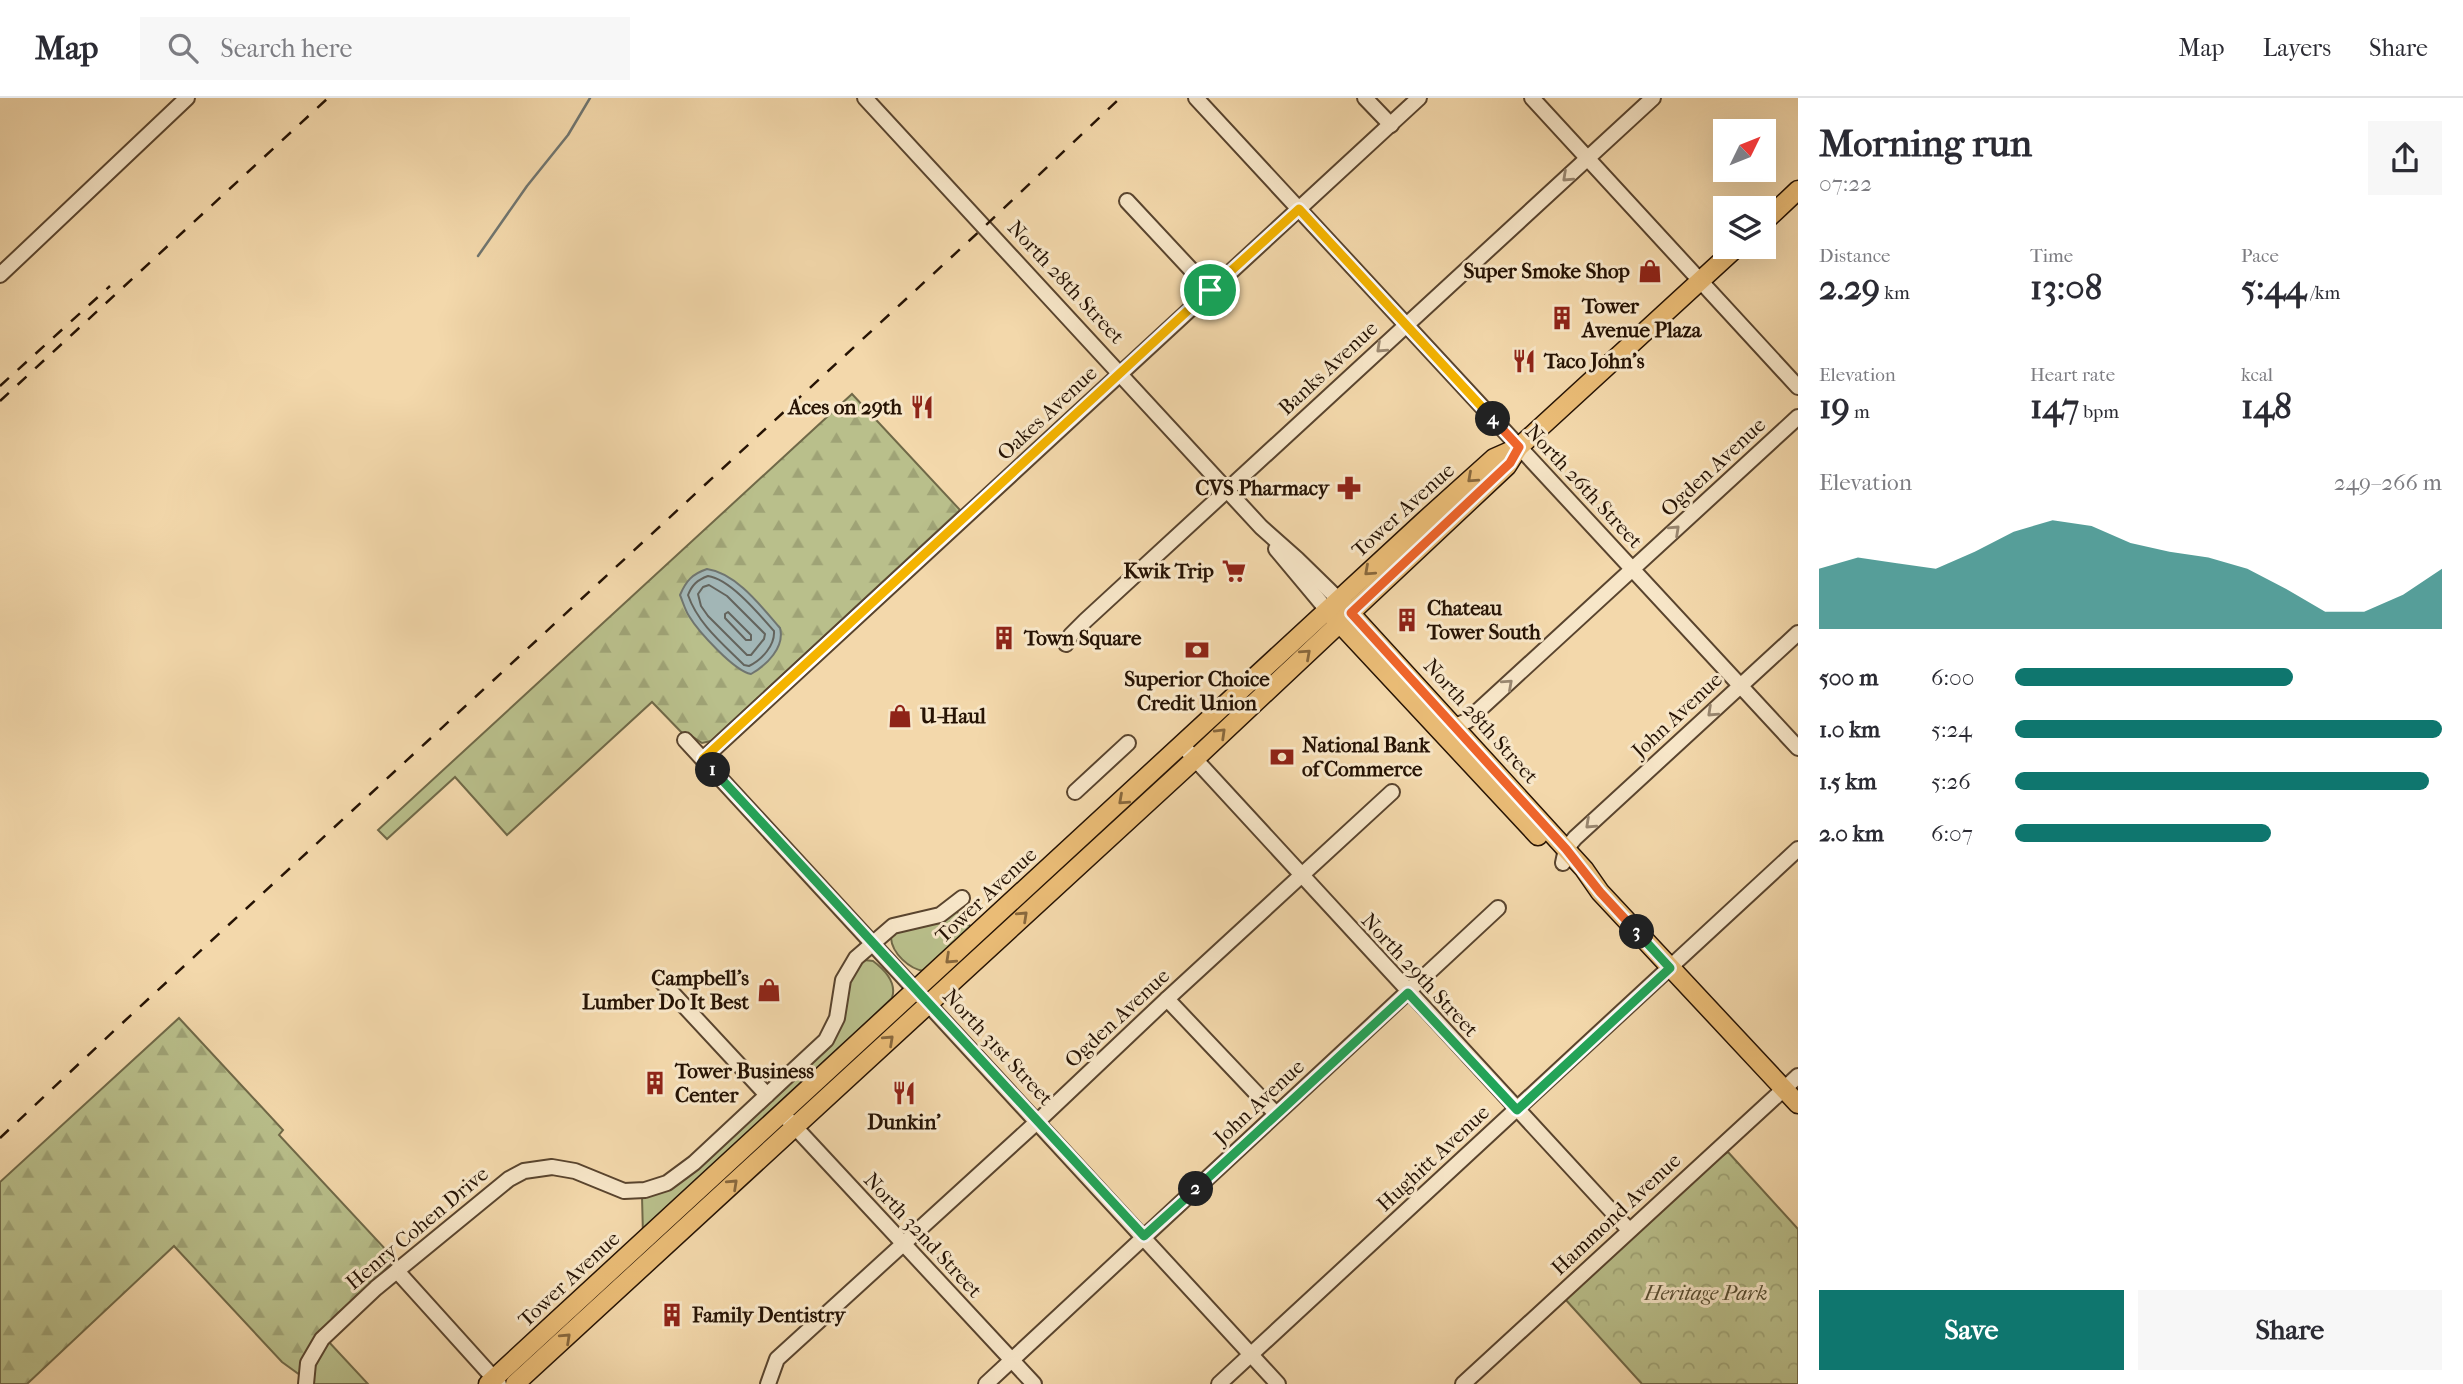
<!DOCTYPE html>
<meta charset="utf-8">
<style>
:root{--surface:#fff;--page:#f7f7f7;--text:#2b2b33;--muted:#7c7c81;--line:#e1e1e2;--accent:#0f766e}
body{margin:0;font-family:"IM FELL French Canon",serif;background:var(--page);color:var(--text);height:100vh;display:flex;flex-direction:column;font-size:26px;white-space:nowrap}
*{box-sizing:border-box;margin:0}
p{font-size:23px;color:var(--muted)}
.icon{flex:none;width:38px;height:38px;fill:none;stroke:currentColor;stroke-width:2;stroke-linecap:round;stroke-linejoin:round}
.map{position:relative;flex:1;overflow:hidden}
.drawer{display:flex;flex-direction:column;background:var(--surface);width:665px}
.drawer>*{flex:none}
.needle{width:46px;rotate:47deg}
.fabs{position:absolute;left:1713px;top:21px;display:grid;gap:14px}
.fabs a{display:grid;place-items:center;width:63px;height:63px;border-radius:0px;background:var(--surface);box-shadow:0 7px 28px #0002;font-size:35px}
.pin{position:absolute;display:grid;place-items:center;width:60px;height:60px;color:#fff;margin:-30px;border:4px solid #fff;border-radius:50%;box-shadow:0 2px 7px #0007}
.km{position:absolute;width:35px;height:35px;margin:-18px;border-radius:50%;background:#222;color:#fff;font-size:19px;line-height:35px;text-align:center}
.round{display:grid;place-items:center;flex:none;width:74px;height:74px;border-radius:0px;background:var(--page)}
.head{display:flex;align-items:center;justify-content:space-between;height:119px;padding:0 21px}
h1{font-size:38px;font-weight:700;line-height:52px}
.figures{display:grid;grid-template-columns:repeat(3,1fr);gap:10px;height:119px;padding:7px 21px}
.figures div{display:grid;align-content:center}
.figures b{font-size:35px;font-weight:700}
.figures small{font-size:19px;font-weight:400}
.figures p{font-size:19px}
.chart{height:196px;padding:14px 21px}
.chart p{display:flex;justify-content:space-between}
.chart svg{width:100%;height:126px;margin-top:7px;fill:var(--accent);opacity:.7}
.cta{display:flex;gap:14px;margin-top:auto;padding:14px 21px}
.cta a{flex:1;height:80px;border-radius:0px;background:var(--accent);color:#fff;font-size:28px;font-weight:700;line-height:80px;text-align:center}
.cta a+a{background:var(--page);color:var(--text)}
ul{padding:0 21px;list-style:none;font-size:23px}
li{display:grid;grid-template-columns:112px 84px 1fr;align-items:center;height:52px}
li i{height:18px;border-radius:9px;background:var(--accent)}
header{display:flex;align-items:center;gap:42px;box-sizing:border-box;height:98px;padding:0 35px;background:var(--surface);border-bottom:2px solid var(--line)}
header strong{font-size:33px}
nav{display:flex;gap:38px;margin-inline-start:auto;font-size:24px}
.search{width:490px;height:63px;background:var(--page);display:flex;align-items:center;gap:18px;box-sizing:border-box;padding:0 24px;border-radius:0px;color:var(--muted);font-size:26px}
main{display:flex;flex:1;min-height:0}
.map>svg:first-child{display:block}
.green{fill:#b9bf8b;stroke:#706948;stroke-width:2}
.forest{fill:url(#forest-firs);stroke:#706948;stroke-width:2}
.park{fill:url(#park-crowns);stroke:#706948;stroke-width:2}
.water{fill:#a2b6b6;stroke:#70756f;stroke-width:2}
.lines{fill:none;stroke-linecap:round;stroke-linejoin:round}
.shore{stroke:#64645d;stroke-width:2}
.stream{stroke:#70756f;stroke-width:2.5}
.minor-casing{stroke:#59442e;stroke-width:18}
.major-casing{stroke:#261304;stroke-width:21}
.minor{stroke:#f7e6c8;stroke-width:14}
.major{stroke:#eabc76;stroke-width:18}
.rail{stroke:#261304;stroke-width:2.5;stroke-dasharray:12 12;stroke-linecap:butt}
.oneway{stroke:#998770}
.oneway2{stroke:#88683d}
.split-1-casing{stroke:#fff;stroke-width:14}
.split-2-casing{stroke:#fff;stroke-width:14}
.split-3-casing{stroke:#fff;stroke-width:14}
.split-4-casing{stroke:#fff;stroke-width:14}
.split-5-casing{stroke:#fff;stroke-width:14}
.split-1{stroke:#f5b400;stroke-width:9}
.split-2{stroke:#22a559;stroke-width:9}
.split-3{stroke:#22a559;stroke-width:9}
.split-4{stroke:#f0652b;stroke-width:9}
.split-5{stroke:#f5b400;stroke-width:9}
.labels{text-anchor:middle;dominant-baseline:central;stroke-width:6;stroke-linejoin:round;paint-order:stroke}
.poi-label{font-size:21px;font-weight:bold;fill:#261304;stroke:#f7e6c8;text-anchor:start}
.street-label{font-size:21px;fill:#261304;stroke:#f7e6c8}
.park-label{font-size:21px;font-style:italic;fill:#594f33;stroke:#f7e6c8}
</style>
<header>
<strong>Map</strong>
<div class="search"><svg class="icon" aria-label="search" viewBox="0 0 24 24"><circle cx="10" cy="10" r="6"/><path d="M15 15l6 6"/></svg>Search here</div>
<nav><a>Map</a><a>Layers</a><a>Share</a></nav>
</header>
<main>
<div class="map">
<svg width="1798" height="1286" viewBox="0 0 1798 1286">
<defs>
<pattern id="forest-firs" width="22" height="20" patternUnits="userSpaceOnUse" patternTransform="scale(1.75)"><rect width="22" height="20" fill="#b9bf8b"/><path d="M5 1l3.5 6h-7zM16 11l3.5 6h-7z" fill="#9fa376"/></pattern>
<pattern id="park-crowns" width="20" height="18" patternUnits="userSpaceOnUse" patternTransform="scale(1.75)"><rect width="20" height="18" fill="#b9bf8b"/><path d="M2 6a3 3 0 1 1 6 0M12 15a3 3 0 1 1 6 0" fill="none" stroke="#9fa376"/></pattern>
</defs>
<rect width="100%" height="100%" fill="#f3d8ab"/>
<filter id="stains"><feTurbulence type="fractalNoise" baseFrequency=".00286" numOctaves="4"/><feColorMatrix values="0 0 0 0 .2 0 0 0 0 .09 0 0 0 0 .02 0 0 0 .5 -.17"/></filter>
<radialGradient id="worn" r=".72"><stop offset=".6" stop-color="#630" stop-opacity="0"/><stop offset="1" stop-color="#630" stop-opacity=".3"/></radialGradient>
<g class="green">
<path d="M956,813L974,832L924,873C909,871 892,855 891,840L895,834L949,819Z"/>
<path d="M864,862L873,863C885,872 897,885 892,900L643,1138L642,1098L669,1092L685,1081L824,953L850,881Z"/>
<polygon points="328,1243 368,1286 312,1286 316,1264"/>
</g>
<g class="forest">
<polygon points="852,296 960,412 711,643 702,645 690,637 687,640 652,604 507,737 455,679 387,741 378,732"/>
<path d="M179,920L283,1032L279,1037L388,1154L391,1162L390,1166C358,1204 311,1225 300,1277L282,1264L174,1148L27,1286H0V1084Z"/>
</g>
<polygon class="park" points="1728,1054 1798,1131 1798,1286 1642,1286 1565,1201 1715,1063"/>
<path class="water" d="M707,471C736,475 761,508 780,530C785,549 767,567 751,576C734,573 698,533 689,518C685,512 683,504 680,497C686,483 692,476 707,471Z"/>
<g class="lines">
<g class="shore">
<path d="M708,478C730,481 759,516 774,533C775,547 762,562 749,568L744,567C723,546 698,526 688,497C692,487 697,482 708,478Z"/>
<polygon points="709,487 727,498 765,536 764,541 751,557 747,557 708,518 701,508 698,496 703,489"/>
<polygon points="728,514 751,537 751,542 746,542 725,520 725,516"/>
</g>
<polyline class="stream" points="478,158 527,88 568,37 590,0"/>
<g class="minor-casing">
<g id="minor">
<polyline points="865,0 1261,429 1297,461 1338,501"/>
<polyline points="1196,0 1798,650"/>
<polyline points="1365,0 1391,27"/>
<polyline points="1532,0 1798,289"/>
<polyline points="1127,103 1210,192"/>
<polyline points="0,177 187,0"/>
<polyline points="1276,451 1327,512"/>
<polyline points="1066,546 1071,537 1085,523 1653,0"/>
<polyline points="1447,627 1455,628 1467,623 1798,319"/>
<polyline points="685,642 1278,1286"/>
<polyline points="1183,648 1629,1132"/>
<polyline points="703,661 1419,0"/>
<polyline points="1075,694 1128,645"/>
<polyline points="1563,765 1566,751 1575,740 1798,535"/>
<polyline points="662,884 767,997"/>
<polyline points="1167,901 1276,1016"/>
<polyline points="782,1015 1034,1286"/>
<polyline points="397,1173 499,1286"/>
<polyline points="306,1286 308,1265 322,1241 376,1190 509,1081 524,1073 552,1069 575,1073 624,1093 645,1092 667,1085 694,1065 826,942 837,920 843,882 856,860 893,828 940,817 962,800"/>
<polyline points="768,1286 777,1261 1038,1023 1167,901 1392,694"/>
<polyline points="986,1286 1498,810"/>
<polyline points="1219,1286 1798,751"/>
<polyline points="1463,1286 1798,978"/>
</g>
</g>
<g class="major-casing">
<g id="major">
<polyline points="1764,124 1798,92"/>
<polyline points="1343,507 1584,771 1600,794 1798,1006"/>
<polyline points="1333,518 1538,738"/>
<polyline points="488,1286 1424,423 1494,360 1519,349"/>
<polyline points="515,1286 1195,661 1507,368 1519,349 1737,149"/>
</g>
</g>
<use href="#minor" class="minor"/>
<use href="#major" class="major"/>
<g class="rail">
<polyline points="0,288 110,188"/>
<polyline points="0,303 328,0"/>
<polyline points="0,1040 117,930 984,129 1120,0"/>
</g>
</g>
<defs><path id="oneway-chevron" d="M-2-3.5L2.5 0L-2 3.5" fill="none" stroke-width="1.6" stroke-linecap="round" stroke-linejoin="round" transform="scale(1.75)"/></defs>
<g class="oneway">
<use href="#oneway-chevron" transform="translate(1567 79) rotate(137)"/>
<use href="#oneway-chevron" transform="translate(1381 250) rotate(137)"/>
<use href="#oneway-chevron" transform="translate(1675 432) rotate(-43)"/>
<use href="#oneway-chevron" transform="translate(1508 586) rotate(-42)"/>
<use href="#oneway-chevron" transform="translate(1712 614) rotate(137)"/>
<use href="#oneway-chevron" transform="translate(1590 726) rotate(137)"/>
</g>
<g class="oneway2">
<use href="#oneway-chevron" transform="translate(1472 380) rotate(138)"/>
<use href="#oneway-chevron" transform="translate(1369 473) rotate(138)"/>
<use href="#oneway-chevron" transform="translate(1306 556) rotate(-42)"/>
<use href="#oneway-chevron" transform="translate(1221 635) rotate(-44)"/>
<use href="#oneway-chevron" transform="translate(1123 702) rotate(138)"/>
<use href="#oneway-chevron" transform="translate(1023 818) rotate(-43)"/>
<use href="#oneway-chevron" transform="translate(950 861) rotate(137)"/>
<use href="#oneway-chevron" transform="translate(889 942) rotate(-43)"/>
<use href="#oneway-chevron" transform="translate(733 1086) rotate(-43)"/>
<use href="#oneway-chevron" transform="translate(566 1240) rotate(-43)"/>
</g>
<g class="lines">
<g class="split-1-casing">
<polyline id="split-1" points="713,672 703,661 1210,192"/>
</g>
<g class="split-2-casing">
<polyline id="split-2" points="713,672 1144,1138 1196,1091"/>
</g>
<g class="split-3-casing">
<polyline id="split-3" points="1196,1091 1408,895 1517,1012 1670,870 1637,834"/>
</g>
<g class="split-4-casing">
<polyline id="split-4" points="1493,321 1519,349 1510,365 1351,515 1566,751 1600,794 1637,834"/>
</g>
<g class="split-5-casing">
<polyline id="split-5" points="1210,192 1299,111 1493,321"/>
</g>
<use href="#split-1" class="split-1"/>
<use href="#split-2" class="split-2"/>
<use href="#split-3" class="split-3"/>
<use href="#split-4" class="split-4"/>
<use href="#split-5" class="split-5"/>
</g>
<defs>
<g id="shop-bare" transform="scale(1.89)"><path d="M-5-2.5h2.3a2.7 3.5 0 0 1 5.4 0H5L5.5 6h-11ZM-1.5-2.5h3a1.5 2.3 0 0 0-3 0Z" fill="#8f2418" stroke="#f7e6c8" stroke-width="2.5" paint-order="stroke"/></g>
<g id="building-bare" transform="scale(1.89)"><path d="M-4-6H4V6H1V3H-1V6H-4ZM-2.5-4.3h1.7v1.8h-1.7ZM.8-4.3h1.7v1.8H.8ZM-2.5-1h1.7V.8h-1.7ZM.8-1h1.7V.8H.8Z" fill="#8f2418" stroke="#f7e6c8" stroke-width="2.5" paint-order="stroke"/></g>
<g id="restaurant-bare" transform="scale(1.89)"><path d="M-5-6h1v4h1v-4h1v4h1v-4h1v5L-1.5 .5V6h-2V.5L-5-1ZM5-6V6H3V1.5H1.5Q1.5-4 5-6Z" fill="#8f2418" stroke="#f7e6c8" stroke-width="2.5" paint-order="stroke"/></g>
<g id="pharmacy-bare" transform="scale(1.89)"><path d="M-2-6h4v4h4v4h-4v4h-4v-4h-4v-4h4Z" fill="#8f2418" stroke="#f7e6c8" stroke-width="2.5" paint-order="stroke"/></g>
<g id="supermarket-bare" transform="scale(1.89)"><path d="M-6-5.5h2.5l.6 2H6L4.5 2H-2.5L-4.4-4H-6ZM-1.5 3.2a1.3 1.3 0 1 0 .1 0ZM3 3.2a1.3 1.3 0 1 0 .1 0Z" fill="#8f2418" stroke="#f7e6c8" stroke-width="2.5" paint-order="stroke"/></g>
<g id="bank-bare" transform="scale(1.89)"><path d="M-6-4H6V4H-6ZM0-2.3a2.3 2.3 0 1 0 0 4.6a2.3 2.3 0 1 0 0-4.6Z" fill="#8f2418" stroke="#f7e6c8" stroke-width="2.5" paint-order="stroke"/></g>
</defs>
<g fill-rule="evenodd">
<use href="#shop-bare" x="1650" y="173"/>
<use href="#building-bare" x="1562" y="220"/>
<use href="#restaurant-bare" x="1524" y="263"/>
<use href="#restaurant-bare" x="922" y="309"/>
<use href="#pharmacy-bare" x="1349" y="390"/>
<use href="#supermarket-bare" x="1234" y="473"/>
<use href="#building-bare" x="1407" y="522"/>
<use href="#building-bare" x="1004" y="540"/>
<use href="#bank-bare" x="1197" y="552"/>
<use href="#shop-bare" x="900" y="618"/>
<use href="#bank-bare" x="1282" y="659"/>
<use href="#shop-bare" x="769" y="892"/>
<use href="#building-bare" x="655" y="985"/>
<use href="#restaurant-bare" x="904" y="995"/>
<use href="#building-bare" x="672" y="1217"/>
</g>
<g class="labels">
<g class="poi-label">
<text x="1630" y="173" text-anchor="end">Super Smoke Shop</text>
<text x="1582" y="208">Tower<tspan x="1582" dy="24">Avenue Plaza</tspan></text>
<text x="1544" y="263">Taco John's</text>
<text x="902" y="309" text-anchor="end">Aces on 29th</text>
<text x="1329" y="390" text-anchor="end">CVS Pharmacy</text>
<text x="1214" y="473" text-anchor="end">Kwik Trip</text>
<text x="1427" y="510">Chateau<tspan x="1427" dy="24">Tower South</tspan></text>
<text x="1024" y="540">Town Square</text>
<text x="1197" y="581" text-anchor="middle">Superior Choice<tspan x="1197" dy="24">Credit Union</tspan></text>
<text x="920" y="618">U-Haul</text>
<text x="1302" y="647">National Bank<tspan x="1302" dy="24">of Commerce</tspan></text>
<text x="749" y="880" text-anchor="end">Campbell's<tspan x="749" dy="24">Lumber Do It Best</tspan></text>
<text x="675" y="973">Tower Business<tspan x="675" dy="24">Center</tspan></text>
<text x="904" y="1024" text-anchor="middle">Dunkin'</text>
<text x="692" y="1217">Family Dentistry</text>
</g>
<g class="street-label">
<text transform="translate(1066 184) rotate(47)">North 28th Street</text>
<text transform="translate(1328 270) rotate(-43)">Banks Avenue</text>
<text transform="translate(1047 315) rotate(-43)">Oakes Avenue</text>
<text transform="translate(1713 369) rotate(-43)">Ogden Avenue</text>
<text transform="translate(1584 388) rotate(47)">North 26th Street</text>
<text transform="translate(1403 412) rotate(-42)">Tower Avenue</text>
<text transform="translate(1677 617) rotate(-43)">John Avenue</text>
<text transform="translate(1481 623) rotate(48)">North 28th Street</text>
<text transform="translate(986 797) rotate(-43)">Tower Avenue</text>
<text transform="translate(1420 877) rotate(47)">North 29th Street</text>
<text transform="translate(1117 920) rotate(-43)">Ogden Avenue</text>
<text transform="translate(998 949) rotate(47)">North 31st Street</text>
<text transform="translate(1259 1004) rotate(-43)">John Avenue</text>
<text transform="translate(1433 1060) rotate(-43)">Hughitt Avenue</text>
<text transform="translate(1616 1116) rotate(-43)">Hammond Avenue</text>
<text transform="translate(417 1130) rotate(-40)">Henry Cohen Drive</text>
<text transform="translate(923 1137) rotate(47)">North 32nd Street</text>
<text transform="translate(569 1181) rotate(-43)">Tower Avenue</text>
</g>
<g class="park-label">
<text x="1706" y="1195">Heritage Park</text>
</g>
</g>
<rect width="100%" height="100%" filter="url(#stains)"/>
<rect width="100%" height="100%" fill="url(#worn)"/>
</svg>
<div class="fabs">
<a><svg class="needle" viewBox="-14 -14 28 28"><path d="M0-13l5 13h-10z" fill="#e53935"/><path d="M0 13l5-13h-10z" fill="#7c7c81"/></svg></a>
<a><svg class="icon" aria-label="layers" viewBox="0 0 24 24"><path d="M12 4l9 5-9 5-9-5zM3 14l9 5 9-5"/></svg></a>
</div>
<div class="pin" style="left:1210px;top:192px;background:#1e9e55"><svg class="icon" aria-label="arrive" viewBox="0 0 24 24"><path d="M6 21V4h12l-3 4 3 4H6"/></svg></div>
<b class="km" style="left:713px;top:672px">1</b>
<b class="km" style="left:1196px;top:1091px">2</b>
<b class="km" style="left:1637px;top:834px">3</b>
<b class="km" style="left:1493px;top:321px">4</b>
</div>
<section class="drawer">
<div class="head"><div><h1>Morning run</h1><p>07:22</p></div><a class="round"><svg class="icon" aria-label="share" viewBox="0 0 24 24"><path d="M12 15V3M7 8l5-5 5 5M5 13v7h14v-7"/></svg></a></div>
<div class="figures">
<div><p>Distance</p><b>2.29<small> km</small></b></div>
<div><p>Time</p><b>13:08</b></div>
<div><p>Pace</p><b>5:44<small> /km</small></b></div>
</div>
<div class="figures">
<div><p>Elevation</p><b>19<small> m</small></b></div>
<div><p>Heart rate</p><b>147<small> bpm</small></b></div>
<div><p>kcal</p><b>148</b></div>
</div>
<div class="chart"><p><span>Elevation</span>249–266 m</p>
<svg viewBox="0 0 160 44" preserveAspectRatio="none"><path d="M0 44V23L10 19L20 21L30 23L40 17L50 10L60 6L70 8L80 14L90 17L100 19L110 23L120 30L130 38L140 38L150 32L160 23V44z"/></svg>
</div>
<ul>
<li><b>500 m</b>6:00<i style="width:65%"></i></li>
<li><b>1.0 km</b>5:24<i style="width:100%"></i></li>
<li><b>1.5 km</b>5:26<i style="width:97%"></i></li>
<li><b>2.0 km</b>6:07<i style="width:60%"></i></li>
</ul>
<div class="cta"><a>Save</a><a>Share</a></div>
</section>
</main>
